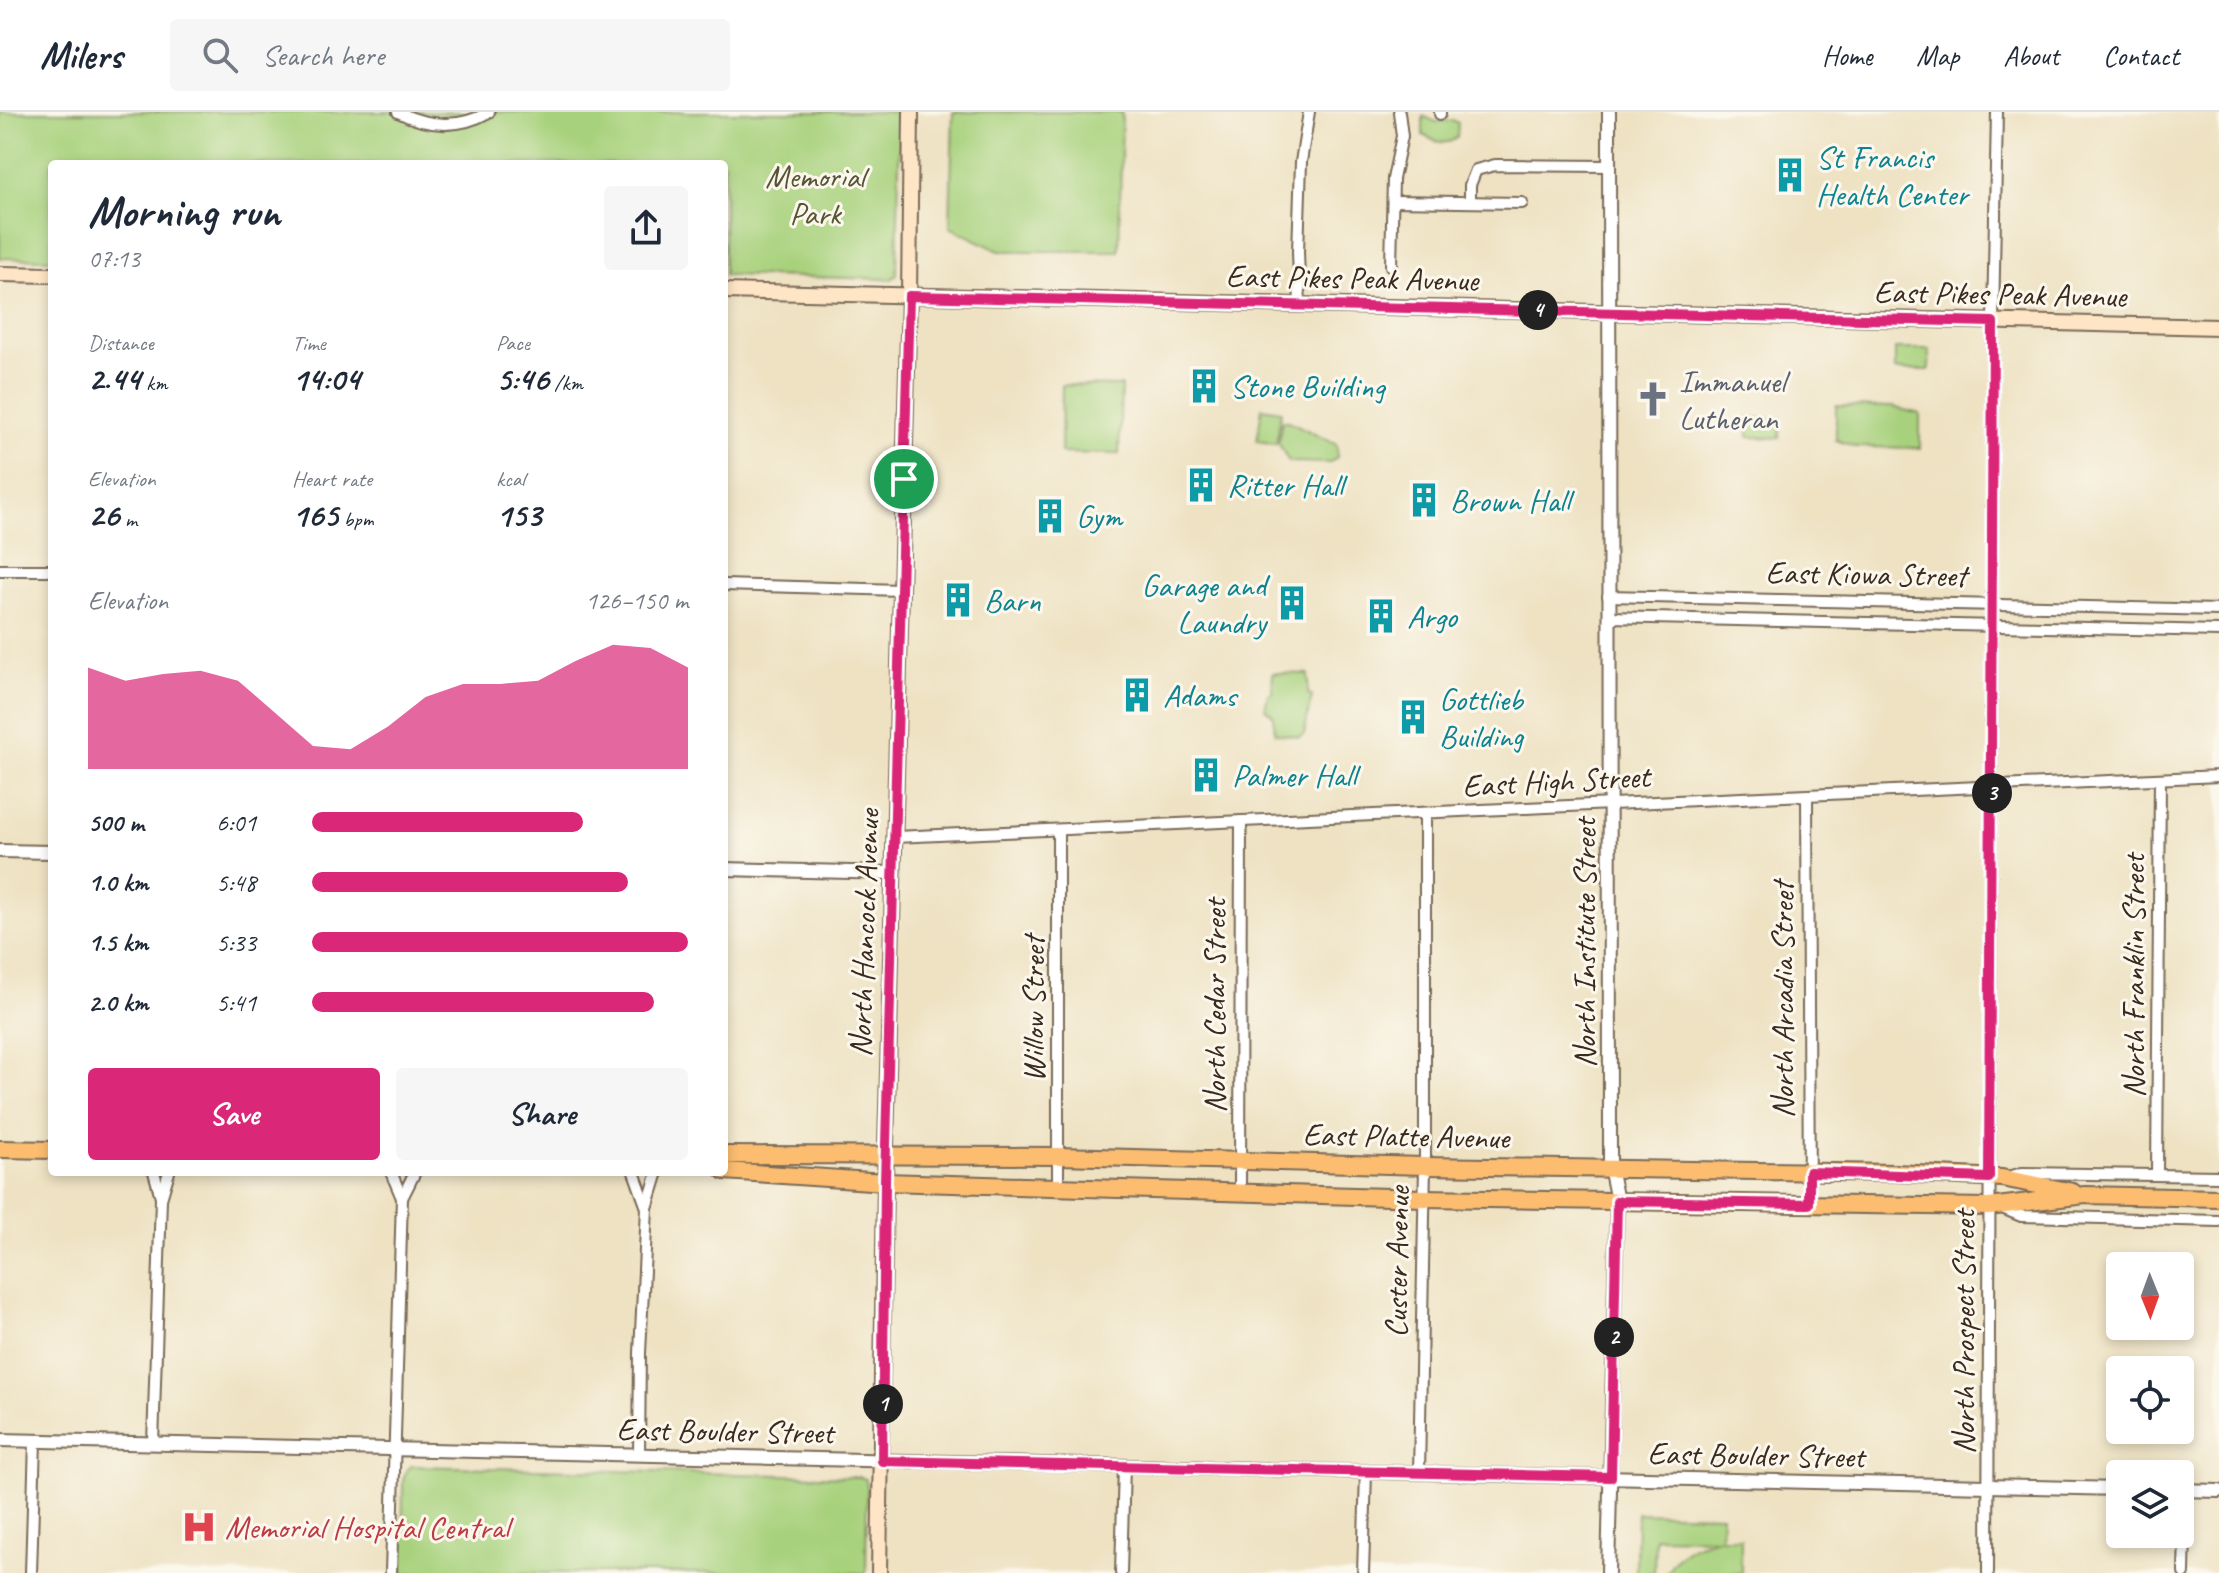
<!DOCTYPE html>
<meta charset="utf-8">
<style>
:root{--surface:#fff;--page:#f6f6f7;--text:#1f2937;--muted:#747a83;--line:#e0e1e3;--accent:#db2777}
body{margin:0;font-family:Caveat,sans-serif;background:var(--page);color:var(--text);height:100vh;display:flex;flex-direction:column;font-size:30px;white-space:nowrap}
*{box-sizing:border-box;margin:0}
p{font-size:26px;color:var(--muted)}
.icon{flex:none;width:44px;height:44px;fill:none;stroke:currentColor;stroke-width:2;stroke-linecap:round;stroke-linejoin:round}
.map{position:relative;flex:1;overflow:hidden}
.details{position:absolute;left:48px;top:48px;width:680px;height:1016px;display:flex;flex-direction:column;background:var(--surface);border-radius:8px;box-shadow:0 4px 12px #0003}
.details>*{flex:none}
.needle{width:52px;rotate:179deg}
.controls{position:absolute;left:2106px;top:1140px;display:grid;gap:16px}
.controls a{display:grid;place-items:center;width:88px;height:88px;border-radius:8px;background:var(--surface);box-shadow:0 4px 12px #0003;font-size:40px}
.pin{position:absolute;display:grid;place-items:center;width:68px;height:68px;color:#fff;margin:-34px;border:4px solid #fff;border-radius:50%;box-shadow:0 2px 8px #0007}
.km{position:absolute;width:40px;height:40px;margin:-20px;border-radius:50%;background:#222;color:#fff;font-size:22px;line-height:40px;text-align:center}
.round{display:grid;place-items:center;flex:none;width:84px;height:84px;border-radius:8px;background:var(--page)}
.overview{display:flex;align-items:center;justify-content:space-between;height:136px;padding:0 40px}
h1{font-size:44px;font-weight:800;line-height:60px}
.metrics{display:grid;grid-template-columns:repeat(3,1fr);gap:12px;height:136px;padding:8px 40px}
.metrics div{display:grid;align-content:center}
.metrics b{font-size:34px;font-weight:800}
.metrics small{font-size:22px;font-weight:400}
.metrics p{font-size:22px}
.chart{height:224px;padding:16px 40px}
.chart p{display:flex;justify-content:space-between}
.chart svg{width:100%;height:144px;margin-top:8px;fill:var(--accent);opacity:.7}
.primary-button{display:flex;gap:16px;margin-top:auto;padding:16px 40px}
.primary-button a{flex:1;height:92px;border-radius:8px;background:var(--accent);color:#fff;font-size:32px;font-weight:800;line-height:92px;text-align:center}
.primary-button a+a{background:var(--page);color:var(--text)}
ul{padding:0 40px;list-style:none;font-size:26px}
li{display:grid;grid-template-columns:128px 96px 1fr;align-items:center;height:60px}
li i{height:20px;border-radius:10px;background:var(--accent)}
header{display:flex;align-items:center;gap:48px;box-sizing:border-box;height:112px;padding:0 40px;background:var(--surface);border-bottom:2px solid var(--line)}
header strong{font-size:38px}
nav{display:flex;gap:44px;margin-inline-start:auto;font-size:28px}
.search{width:560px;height:72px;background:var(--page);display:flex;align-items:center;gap:20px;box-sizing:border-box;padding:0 28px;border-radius:8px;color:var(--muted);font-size:30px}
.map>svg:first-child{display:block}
.green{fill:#a7d17c;stroke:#717e4d;stroke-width:2}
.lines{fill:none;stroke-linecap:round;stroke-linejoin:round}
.minor-casing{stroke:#7a6a58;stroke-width:14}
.tertiary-casing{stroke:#7a6a58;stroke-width:16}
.secondary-casing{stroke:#7a6a58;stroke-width:18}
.primary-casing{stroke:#7a6a58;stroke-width:20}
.minor{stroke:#fff;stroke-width:10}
.tertiary{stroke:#fff;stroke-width:12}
.secondary{stroke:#fee5c5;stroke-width:14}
.primary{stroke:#fcbd6f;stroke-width:16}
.route-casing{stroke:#fff;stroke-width:16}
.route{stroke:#db2777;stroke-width:10}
.labels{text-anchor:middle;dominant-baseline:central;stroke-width:6;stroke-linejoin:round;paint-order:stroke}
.culture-label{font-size:32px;fill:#0d838f;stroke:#fbf7ec;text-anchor:start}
.park-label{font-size:32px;fill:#565436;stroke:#fbf7ec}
.street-label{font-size:32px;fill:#3b2a1e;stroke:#fbf7ec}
.worship-label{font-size:32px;fill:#5b616d;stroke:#fbf7ec;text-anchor:start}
.health-label{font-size:32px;fill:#be3a42;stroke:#fbf7ec;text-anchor:start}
</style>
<header>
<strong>Milers</strong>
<div class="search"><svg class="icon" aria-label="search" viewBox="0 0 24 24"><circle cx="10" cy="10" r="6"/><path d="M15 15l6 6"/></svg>Search here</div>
<nav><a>Home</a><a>Map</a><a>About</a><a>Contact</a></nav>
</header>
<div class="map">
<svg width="2219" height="1461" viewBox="0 0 2219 1461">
<rect width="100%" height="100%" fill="#fbf7ec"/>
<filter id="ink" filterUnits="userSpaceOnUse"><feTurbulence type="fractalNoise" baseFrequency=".0125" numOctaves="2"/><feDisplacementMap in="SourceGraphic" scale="16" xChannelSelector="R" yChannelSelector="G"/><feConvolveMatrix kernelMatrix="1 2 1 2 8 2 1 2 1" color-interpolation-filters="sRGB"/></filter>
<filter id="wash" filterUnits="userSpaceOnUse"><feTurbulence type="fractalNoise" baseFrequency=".006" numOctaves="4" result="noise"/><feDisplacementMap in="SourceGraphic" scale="32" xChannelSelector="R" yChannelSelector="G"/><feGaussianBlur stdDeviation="1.8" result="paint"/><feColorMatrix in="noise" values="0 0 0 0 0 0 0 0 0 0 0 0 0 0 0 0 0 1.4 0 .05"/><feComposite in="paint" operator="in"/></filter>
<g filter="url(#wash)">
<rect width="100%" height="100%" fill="#eee2c3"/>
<g class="green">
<polygon points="0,0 900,0 897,163 891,167 724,163 724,52 52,52 52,147 0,146"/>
<polygon points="953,0 1122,0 1119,139 999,139 950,115"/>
<path d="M1423,4L1436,10L1453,8L1458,11L1457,25C1447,35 1434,29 1423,23Z"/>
<rect x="1895" y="237" width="34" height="21"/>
<polygon points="1062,273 1121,274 1119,342 1061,341"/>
<polygon points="1836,294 1893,295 1920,302 1920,336 1856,335 1836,328"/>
<polygon points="1262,296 1281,299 1276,332 1257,329"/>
<polygon points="1749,306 1781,306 1780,326 1749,325"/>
<polygon points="1282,309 1289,309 1337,333 1337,345 1329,351 1289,350 1278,330"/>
<polygon points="1273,561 1308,562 1308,582 1312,584 1304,622 1299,625 1275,621 1273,603 1265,597 1268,582 1272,581"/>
<polygon points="412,1354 859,1365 866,1367 867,1374 866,1461 402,1461 403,1368 407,1357"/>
<path d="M1637,1401L1722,1403L1721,1426H1741V1461H1666C1681,1436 1692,1433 1718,1426L1655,1425L1654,1461H1636Z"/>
</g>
</g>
<g filter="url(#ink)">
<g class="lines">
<g class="minor-casing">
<g id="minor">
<path d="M398,0C428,15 459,17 489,0"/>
<polyline points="1440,2 1440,0"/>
<polyline points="1393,89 1522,91"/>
<polyline points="1470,90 1470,73 1476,58 1495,53 1609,54"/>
<polyline points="1391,154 1393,67 1402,24 1399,0"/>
<polyline points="1300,193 1298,140 1301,50 1309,0"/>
<polyline points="0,458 52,458"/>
<polyline points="724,473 901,478"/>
<polyline points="1608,484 2219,498"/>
<polyline points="1609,505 2219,519"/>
<polyline points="1807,684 1809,1092"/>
<polyline points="1058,718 1058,1075"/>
<polyline points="895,725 2219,664"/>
<polyline points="154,1060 161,1085"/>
<polyline points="391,1060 402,1086"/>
<polyline points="634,1060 647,1096"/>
<polyline points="2157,1062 2160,667"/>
<polyline points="2009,1065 2022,1061 2219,1064"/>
<polyline points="1240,1078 1241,709"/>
<polyline points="2002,1096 2021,1104 2219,1109"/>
<polyline points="153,1332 161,1087 169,1060"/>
<polyline points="639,1343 640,1241 647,1096 658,1060"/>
<polyline points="1419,1361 1425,1054 1425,701"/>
<polyline points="31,1461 35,1329"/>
<polyline points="391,1461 402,1086 415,1060"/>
<polyline points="1121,1461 1124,1354"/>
<polyline points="1363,1461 1366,1360"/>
<polyline points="1988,1461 1993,210 1997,0"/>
<polyline points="2184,1461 2186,1378"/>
</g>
</g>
<g class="tertiary-casing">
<g id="tertiary">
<polyline points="0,739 52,740"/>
<polyline points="724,757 894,761"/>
<polyline points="0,1328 2120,1377"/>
<polyline points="2180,1378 2219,1379"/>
<polyline points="1608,1461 1617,1089 1610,1055 1610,1038 1609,0"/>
</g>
</g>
<g class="secondary-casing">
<g id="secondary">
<polyline points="0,162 52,163"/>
<polyline points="724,179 2219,215"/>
<polyline points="879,1461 885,1070 909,184 911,0"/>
</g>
</g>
<g class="primary-casing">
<g id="primary">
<polyline points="0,1037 52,1038"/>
<polyline points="724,1043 1059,1044 1425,1054 1896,1061 2002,1066 2073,1080"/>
<polyline points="724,1059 885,1070 1424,1086 1989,1095 2085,1083 2219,1086"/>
</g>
</g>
<use href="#minor" class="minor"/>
<use href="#tertiary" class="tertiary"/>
<use href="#secondary" class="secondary"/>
<use href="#primary" class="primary"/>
</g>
</g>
<g class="lines" filter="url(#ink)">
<g class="route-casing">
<polygon id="route" points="909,184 1993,210 1989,1066 1809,1060 1809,1092 1617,1089 1611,1365 882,1349 885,1070"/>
</g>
<use href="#route" class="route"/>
</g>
<defs>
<g id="building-bare" transform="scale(2.76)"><path d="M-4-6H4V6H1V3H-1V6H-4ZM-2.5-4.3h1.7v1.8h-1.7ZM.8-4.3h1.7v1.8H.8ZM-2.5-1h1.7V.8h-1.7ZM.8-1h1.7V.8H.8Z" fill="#0f9aa8" stroke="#fbf7ec" stroke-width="2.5" paint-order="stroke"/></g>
<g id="church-bare" transform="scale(2.76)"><path d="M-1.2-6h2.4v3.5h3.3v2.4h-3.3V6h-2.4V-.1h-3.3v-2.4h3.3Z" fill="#6b7280" stroke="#fbf7ec" stroke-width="2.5" paint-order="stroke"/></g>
<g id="hospital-bare" transform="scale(2.76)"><path d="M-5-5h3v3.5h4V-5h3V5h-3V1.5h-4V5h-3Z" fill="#e0444e" stroke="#fbf7ec" stroke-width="2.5" paint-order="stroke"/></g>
</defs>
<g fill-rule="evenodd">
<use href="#building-bare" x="1790" y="63"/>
<use href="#building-bare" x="1204" y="274"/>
<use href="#church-bare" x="1653" y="287"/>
<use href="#building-bare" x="1201" y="373"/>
<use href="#building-bare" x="1424" y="388"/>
<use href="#building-bare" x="1050" y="404"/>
<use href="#building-bare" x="958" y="488"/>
<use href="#building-bare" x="1292" y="491"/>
<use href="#building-bare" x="1381" y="504"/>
<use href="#building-bare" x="1137" y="583"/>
<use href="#building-bare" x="1413" y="605"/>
<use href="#building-bare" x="1206" y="663"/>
<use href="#hospital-bare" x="199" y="1415"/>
</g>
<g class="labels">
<g class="culture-label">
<text x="1816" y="45">St Francis<tspan x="1816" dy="37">Health Center</tspan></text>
<text x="1230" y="274">Stone Building</text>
<text x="1227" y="373">Ritter Hall</text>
<text x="1450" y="388">Brown Hall</text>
<text x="1076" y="404">Gym</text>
<text x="1266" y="473" text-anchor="end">Garage and<tspan x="1266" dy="37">Laundry</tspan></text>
<text x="984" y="488">Barn</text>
<text x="1407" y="504">Argo</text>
<text x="1163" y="583">Adams</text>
<text x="1439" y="587">Gottlieb<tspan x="1439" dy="37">Building</tspan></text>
<text x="1232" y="663">Palmer Hall</text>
</g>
<g class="park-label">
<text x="815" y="64">Memorial<tspan x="815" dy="37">Park</tspan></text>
</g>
<g class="street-label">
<text transform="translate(1352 166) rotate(1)">East Pikes Peak Avenue</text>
<text transform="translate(2000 182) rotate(1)">East Pikes Peak Avenue</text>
<text transform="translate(1866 462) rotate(1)">East Kiowa Street</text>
<text transform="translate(1556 669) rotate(-3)">East High Street</text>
<text transform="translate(864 821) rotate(-88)">North Hancock Avenue</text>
<text transform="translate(1584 831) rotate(-90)">North Institute Street</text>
<text transform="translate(2133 864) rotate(-90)">North Franklin Street</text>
<text transform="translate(1782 888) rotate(-90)">North Arcadia Street</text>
<text transform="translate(1214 894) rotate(-90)">North Cedar Street</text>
<text transform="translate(1033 897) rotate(-90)">Willow Street</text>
<text transform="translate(1406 1024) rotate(1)">East Platte Avenue</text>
<text transform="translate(1397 1150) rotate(-89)">Custer Avenue</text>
<text transform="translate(1963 1220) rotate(-90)">North Prospect Street</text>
<text transform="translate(725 1319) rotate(1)">East Boulder Street</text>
<text transform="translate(1756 1343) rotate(1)">East Boulder Street</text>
</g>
<g class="worship-label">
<text x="1679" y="269">Immanuel<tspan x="1679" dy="37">Lutheran</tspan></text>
</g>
<g class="health-label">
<text x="225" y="1415">Memorial Hospital Central</text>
</g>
</g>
</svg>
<div class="controls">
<a><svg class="needle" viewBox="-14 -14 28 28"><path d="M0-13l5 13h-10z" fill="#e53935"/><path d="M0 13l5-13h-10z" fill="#747a83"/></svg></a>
<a><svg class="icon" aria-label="locate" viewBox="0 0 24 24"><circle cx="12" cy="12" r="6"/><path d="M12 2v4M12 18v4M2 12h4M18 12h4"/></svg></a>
<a><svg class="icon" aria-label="layers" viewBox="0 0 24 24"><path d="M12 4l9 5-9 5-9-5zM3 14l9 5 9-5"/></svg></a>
</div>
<div class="pin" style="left:904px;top:367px;background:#1e9e55"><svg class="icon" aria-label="arrive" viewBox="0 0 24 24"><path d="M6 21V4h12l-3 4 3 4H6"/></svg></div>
<b class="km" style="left:883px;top:1292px">1</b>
<b class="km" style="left:1614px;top:1225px">2</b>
<b class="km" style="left:1992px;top:681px">3</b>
<b class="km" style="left:1538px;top:198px">4</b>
<section class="details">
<div class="overview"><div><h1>Morning run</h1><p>07:13</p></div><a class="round"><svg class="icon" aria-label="share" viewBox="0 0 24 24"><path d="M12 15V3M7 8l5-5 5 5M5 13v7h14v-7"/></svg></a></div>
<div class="metrics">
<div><p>Distance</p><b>2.44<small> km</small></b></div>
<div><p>Time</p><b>14:04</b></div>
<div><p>Pace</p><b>5:46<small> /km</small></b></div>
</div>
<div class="metrics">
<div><p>Elevation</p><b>26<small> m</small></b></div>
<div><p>Heart rate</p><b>165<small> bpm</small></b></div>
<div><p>kcal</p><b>153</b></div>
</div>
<div class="chart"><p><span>Elevation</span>126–150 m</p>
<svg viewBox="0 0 160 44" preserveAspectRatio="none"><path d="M0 44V13L10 17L20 15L30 14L40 17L50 27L60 37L70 38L80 31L90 22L100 18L110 18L120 17L130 11L140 6L150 7L160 13V44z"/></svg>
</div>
<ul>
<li><b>500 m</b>6:01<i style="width:72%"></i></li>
<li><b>1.0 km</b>5:48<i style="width:84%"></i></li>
<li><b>1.5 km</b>5:33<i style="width:100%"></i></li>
<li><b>2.0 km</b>5:41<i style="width:91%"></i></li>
</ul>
<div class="primary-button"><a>Save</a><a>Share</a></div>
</section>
</div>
